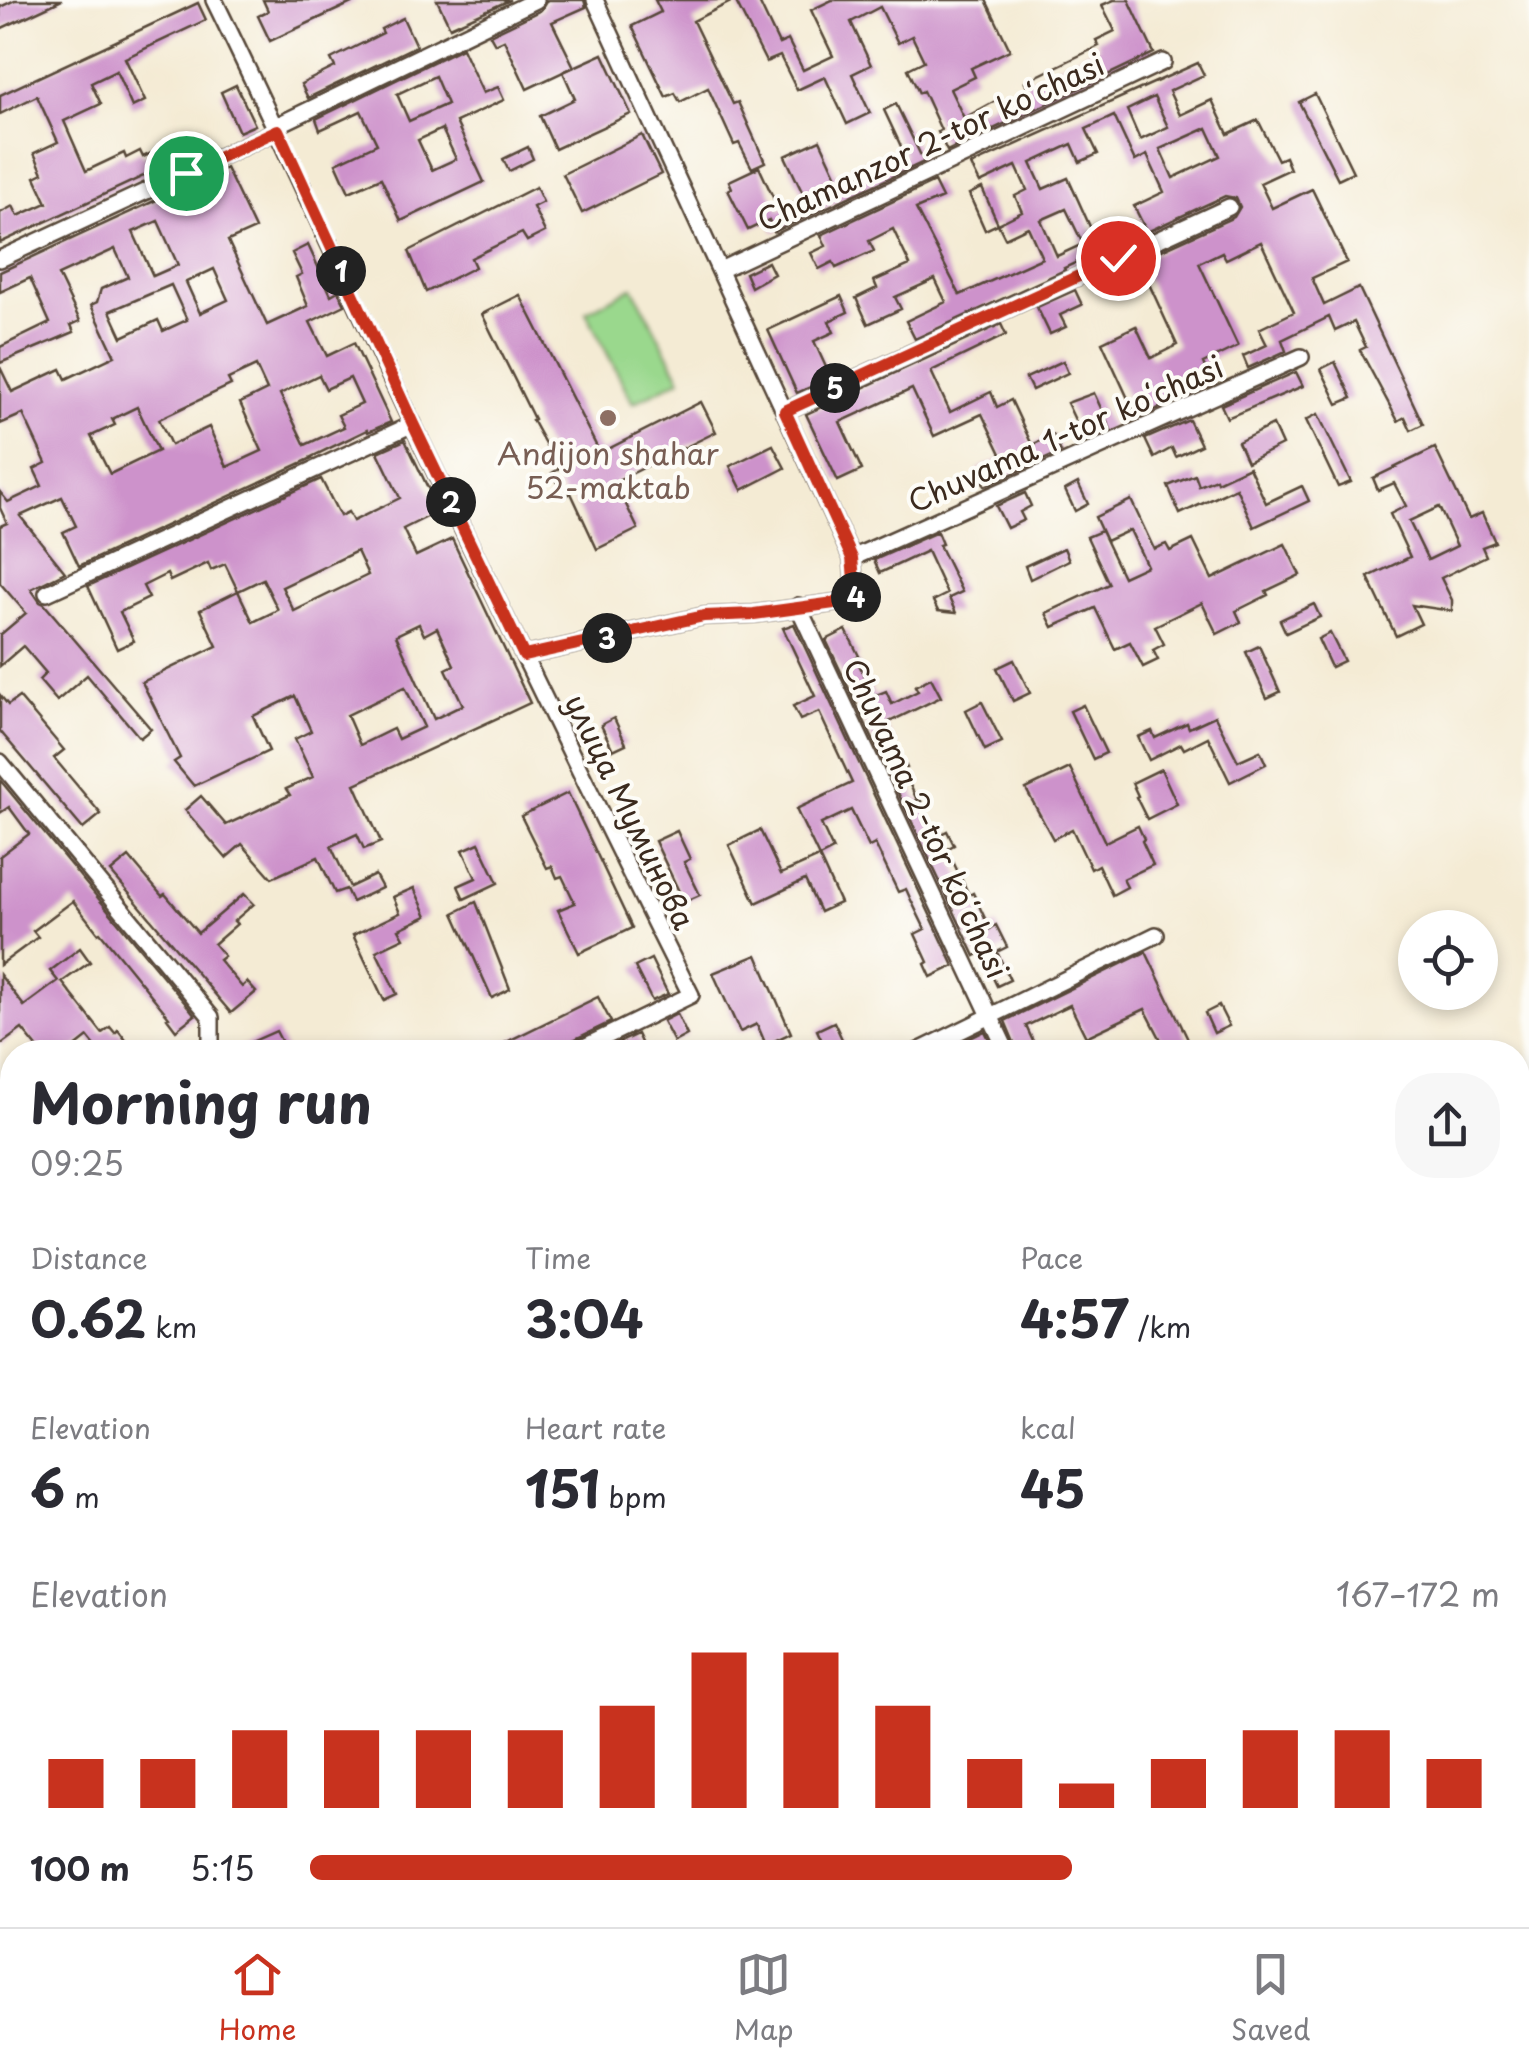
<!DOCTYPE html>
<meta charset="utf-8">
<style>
:root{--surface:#fff;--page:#f7f7f7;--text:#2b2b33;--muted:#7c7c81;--line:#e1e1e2;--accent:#c8321e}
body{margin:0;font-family:"Playpen Sans",sans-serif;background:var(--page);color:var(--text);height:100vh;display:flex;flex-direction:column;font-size:38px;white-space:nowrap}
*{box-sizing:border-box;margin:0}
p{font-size:32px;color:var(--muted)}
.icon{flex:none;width:55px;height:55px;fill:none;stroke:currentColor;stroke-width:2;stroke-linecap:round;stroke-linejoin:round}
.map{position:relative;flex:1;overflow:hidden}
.details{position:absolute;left:0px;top:1040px;width:1530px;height:888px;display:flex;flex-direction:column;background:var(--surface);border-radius:40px 40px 0 0;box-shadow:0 5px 15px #0003}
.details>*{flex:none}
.controls{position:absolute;left:1398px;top:910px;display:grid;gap:20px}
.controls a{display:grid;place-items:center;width:100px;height:100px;border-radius:50%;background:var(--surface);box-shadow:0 5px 15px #0003;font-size:50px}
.pin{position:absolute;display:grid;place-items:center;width:85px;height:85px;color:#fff;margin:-42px;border:5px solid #fff;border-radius:50%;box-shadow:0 2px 10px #0007}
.km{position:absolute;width:50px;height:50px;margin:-25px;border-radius:50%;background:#222;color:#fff;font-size:28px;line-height:50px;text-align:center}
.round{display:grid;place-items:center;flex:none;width:105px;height:105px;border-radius:40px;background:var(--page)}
.summary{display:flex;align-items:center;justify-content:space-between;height:170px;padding:0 30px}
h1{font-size:55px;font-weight:700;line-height:75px}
.stats{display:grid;grid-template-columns:repeat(3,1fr);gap:15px;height:170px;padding:10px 30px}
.stats div{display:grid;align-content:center}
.stats b{font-size:50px;font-weight:700}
.stats small{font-size:28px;font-weight:400}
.stats p{font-size:28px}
.chart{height:280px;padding:20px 30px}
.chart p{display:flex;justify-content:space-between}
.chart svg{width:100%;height:180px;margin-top:10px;stroke:var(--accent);stroke-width:6}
ul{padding:0 30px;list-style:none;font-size:32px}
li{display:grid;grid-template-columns:160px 120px 1fr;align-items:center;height:75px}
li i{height:25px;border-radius:12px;background:var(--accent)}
.tab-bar{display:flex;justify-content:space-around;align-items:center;height:140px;border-top:2px solid var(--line);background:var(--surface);font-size:28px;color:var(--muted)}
.tab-bar a{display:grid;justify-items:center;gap:5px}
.tab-bar .selected{color:var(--accent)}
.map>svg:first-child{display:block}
.green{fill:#9ad88d;stroke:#6a8156;stroke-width:2.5}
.building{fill:#cd92cb;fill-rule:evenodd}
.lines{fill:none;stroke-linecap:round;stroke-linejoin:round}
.street-casing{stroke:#574739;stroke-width:20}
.street{stroke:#fff;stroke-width:15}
.route-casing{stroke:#fff;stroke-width:20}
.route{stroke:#c8321e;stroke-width:12}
.education-dot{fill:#8d6e63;stroke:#fdfcf7;stroke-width:4}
.labels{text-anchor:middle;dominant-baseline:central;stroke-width:8;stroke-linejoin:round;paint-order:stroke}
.street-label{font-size:30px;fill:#3b2a1e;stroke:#fdfcf7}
.education-label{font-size:30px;fill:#785e54;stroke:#fdfcf7}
</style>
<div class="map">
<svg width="1529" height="1927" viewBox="0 0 1529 1927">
<rect width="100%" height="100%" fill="#fdfcf7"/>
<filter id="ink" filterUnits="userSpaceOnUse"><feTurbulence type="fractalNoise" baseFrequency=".01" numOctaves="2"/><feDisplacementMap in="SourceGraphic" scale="20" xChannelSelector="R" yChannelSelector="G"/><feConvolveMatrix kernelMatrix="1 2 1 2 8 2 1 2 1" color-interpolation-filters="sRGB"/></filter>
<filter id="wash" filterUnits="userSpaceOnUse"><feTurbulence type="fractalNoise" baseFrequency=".0048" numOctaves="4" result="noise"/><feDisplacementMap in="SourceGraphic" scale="40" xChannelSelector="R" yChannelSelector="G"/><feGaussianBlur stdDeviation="2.25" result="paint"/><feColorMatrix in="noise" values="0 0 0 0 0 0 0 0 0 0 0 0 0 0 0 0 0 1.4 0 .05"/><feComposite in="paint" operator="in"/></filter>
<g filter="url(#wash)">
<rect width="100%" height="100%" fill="#f4ebd4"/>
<polygon class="green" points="633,287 681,379 633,403 586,312"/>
<g id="blocks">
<g class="building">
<polygon points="15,0 62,0 0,29 0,7"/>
<polygon points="263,0 358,0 270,41 258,16 268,11"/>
<polygon points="437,0 510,0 450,27"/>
<polygon points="547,0 584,0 586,7 552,22 574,67 527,89 504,40 495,44 490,35 541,10"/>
<polygon points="655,0 758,0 779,44 788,40 803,70 833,56 811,10 832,0 986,0 1010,50 971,68 975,77 950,89 964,118 1001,98 1005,105 1030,93 1025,82 1099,46 1096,40 1115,31 1102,5 1114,0 1129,0 1154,53 947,151 938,132 941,130 923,91 919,93 908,69 924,61 912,36 898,43 880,7 851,22 871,65 852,74 870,113 847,124 825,77 797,90 780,56 766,62 735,0 693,21 733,104 738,102 765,162 752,168 739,143 734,145 708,88 680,102 675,93 666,97 632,26 661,12"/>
<polygon points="198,3 206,20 125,58 145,101 132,107 116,71 91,83 101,104 64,121 86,171 124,153 126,158 140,151 143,157 169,145 176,161 0,243 0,213 13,206 18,216 47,203 35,177 43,173 34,153 58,142 37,96 0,114 0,95"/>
<polygon points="403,18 416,46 308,98 301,84 335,67 331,59 383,33 381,29"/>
<path d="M462,48L483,93L498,87L504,100L456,122L484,182L401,221L381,178L349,192L336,163L377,144L361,111L320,130L316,119ZM435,76L447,104L409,121L397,94ZM442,129L456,159L432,170L418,140Z"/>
<polygon points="603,54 631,114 555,149 540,116 575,99 563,72"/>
<path d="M1198,63L1204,75L1169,91L1180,115L1212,100L1228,134L1258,120L1278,160L1285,157L1290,169L1260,183L1272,208L1312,189L1347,262L1312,278L1324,305L1359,288L1423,424L1411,430L1405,417L1398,421L1360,350L1366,347L1354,322L1335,331L1329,317L1282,340L1286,351L1248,368L1243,356L1267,345L1259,329L1294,312L1261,242L1226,259L1222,252L1199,263L1238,346L1203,363L1212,384L1137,418L1102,342L1136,326L1151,358L1177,345L1144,273L1124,282L1118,270L1234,217L1240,207L1236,198L1225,196L1147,232L1134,206L1164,192L1147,155L1135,161L1114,116L1086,129L1098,154L1080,162L1072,144L1031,163L1043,189L1068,178L1101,251L1064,268L1065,270L915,339L906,321L946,302L935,279L895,297L901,309L868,324L856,298L877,288L874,281L910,265L893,229L869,241L874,251L836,268L833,262L819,269L811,253L826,246L821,235L934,182L942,198L916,209L960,295L1042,258L1028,227L1005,238L998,224L1022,212L1015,196L1027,190L1016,166L980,183L971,165ZM1154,97L1168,127L1140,140L1127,110ZM1207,128L1220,156L1173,178L1160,149ZM1066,209L1083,244L1057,256L1041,220Z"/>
<polygon points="236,85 255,125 239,132 221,92"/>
<polygon points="1315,94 1353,172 1338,179 1299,102"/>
<polygon points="896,104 924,162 774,232 769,220 748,230 728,190 732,188 729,181 759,167 779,210 805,198 785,156 820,140 841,185 905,155 884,110"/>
<polygon points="642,135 661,174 582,213 563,174"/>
<polygon points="528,147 533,159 509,171 503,159"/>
<path d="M226,168L255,229L228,241L267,325L308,306L296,277L302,274L292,253L308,245L331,295L338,291L345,305L310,322L327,356L354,343L391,422L368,432L367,430L311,457L312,458L79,566L63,532L76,526L62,497L20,516L65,572L31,589L40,602L44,604L151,729L140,738L87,675L57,701L39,680L46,673L23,646L0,666V635L26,613L0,583V526L7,523L0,508V492L8,502L42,486L34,469L46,463L23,414L0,424V367L12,392L61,369L66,379L115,356L91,305L97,302L101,289L128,277L115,249L58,275L80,321L71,325L74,332L0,363V347L50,323L30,278L0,292V272ZM158,221L178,265L153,276L133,232ZM214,269L228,300L200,313L186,282ZM171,285L187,320L163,331L158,320L122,337L110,311ZM256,366L267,390L240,403L262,451L227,467L209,427L171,445L159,419L231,385L228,379ZM319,375L326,389L350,378L362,404L338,415L344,427L305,445L280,394ZM137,407L158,451L110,474L91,436L115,425L112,419Z"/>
<polygon points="536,187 543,202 533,207 545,232 527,241 522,233 471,258 475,267 426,292 409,251"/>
<polygon points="982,188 998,224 985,230 969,194"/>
<polygon points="768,262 774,274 751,287 745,273"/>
<polygon points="1075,290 1082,305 1060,315 1066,327 1050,334 1037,307"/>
<polygon points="520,295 600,453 701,402 716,432 615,482 638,529 597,549 571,493 564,497 552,473 559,469 532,420 534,419 482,314"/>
<polygon points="841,296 848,312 829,321 834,332 814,341 831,378 797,393 768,330"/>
<polygon points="1001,324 1006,335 931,371 950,412 991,392 997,407 1011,400 1032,445 1053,435 1061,452 985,486 977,470 1003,458 982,414 934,436 912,389 840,422 862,470 838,481 806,414"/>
<polygon points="1063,361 1068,373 1032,390 1026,378"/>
<polygon points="1335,362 1352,398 1338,404 1321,369"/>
<polygon points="1296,372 1303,386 1227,418 1221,405"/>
<polygon points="1094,393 1111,430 1085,441 1067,403"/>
<polygon points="1318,414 1351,482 1338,487 1306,420"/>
<polygon points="1189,420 1201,445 1176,457 1172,448 1154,458 1145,439"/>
<polygon points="1273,425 1282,445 1247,462 1238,442"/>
<path d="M405,440L439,511L403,529L416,556L452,539L530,703L355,784L381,842L364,849L357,834L331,846L350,887L375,875L382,888L352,902L346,889L335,893L318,857L272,878L242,844L226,858L185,810L201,796L226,825L290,795L286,789L313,777L295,739L311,731L295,696L253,716L269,751L194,786L174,762L180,758L142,682L217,646L200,610L238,591L225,564L211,570L208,563L170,581L167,574L143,586L149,598L120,612L134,641L117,649L88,586L321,479L340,516L348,512L353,521L400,498L378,452ZM357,551L368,575L294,611L282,587ZM263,579L278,610L253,622L238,591ZM419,624L424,635L437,628L454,665L446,669L463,705L434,719L396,635ZM405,687L424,727L398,739L393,729L360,745L347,715Z"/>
<polygon points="773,445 785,468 742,490 730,466"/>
<path d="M1435,448L1469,519L1482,513L1495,542L1482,547L1486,556L1441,578L1452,600V611L1412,605L1421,624L1396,636L1368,577L1410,557L1390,514L1406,506L1394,483L1378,490L1373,478ZM1439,507L1457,546L1428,560L1409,521Z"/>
<polygon points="1249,467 1266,503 1302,486 1309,501 1254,527 1236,488 1180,514 1168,486 1195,475 1199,486 1216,479 1217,482"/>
<polygon points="1078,483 1088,504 1075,511 1065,490"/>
<polygon points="1025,493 1031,506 1020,512 1024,520 1007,528 996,506"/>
<polygon points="1131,500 1154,549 1166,544 1170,551 1193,540 1212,579 1285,544 1300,575 1266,591 1268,595 1236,611 1241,622 1217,634 1202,603 1155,626 1164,644 1153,650 1158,660 1143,667 1130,642 1115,649 1095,608 1053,627 1046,613 1109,584 1087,537 1101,531 1123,577 1147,566 1130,530 1106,541 1095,517"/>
<polygon points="937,532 942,544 939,545 962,592 949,598 956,613 938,611 933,601 947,594 927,551 880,573 874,560"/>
<polygon points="1064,548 1069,560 1030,579 1025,566"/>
<polygon points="1314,604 1320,617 1286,633 1280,620"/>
<polygon points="794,624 954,966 931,977 925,964 928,962 915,934 925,929 910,898 906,889 898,892 875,844 869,847 851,810 821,824 833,850 819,857 796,809 852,783 819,712 800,720 793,706 815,696 783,628"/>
<polygon points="846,630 859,656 856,658 874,696 886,691 892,704 918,691 915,686 931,678 941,697 885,724 907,768 903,770 917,800 920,799 937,836 947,831 954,845 947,849 969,895 973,893 990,929 996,925 1007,947 997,952 1010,980 997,986 981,953 975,956 826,640"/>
<polygon points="1330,633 1344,661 1331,667 1318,639"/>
<polygon points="1259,646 1280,692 1267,698 1246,652"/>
<polygon points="1014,660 1030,693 1013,701 997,668"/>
<polygon points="0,695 8,705 19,697 64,750 54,758 101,814 83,829 0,731"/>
<polygon points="982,702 1002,742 985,750 966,710"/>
<polygon points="1083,705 1106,753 1093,759 1070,711"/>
<polygon points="1215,716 1238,761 1260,751 1266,764 1230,782 1208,737 1184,749 1181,744 1149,760 1138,737 1152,731 1155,738 1187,723 1189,728"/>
<polygon points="614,718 626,744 613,750 601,725"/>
<polygon points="1070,768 1105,842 1138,826 1144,839 1142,841 1153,865 1123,879 1127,887 1112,895 1098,865 1091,869 1072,829 1053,839 1026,789"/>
<polygon points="1161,769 1177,804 1147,819 1136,797 1138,796 1132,783"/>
<polygon points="0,780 195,1015 176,1030 167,1018 169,1017 100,932 98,933 73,901 33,931 38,937 0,965 0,856 29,834 9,807 0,813"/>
<polygon points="568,793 632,928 579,953 558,910 575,903 562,876 557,878 552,866 547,868 521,816"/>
<polygon points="760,830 781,874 819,857 840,903 820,912 805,880 756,903 729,845"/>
<polygon points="677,831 690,859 684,862 700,895 684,902 655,841"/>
<polygon points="479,843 498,883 464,899 458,886 476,878 463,850"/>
<polygon points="129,857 162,896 165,894 198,933 244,894 254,904 234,921 237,924 214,944 224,956 219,960 242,987 247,982 256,992 231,1013 111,872"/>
<polygon points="414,888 427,916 399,929 404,938 376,951 397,994 384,1000 353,935 400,913 393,897"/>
<polygon points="476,902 510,989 492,998 454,913"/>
<polygon points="80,948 90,962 62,982 102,1033 110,1027 115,1033 118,1030 135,1052 100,1052 88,1037 69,1052 41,1052 22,1029 0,1045 0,975 24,1006 58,981 50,971"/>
<polygon points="1146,952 1194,1052 1140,1052 1162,1042 1145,1009 1086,1037 1070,1005 1026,1026 1038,1052 1018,1052 1005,1021"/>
<polygon points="757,955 791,1033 766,1045 757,1024 740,1032 713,973"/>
<polygon points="651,959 668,994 652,1001 635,967"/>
<polygon points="598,997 611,1022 569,1042 564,1047 563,1052 486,1052"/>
<polygon points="1219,1006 1229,1026 1214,1033 1205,1013"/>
<polygon points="677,1014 687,1035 674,1042 663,1021"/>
<polygon points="834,1022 848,1052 827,1052 817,1030"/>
<polygon points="276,1031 287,1052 229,1052"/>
<polygon points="985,1031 995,1052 942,1052"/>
<polygon points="637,1034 644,1049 637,1052 599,1052"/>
</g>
</g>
</g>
<g filter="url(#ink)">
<use href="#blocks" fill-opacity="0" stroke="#574739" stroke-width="2.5"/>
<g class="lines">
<g class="street-casing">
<g id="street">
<path d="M214,0C283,140 346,283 413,425C504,616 596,806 691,995L574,1052"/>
<polyline points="276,126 536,0"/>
<polyline points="0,259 278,130"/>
<polyline points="720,270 1163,62"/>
<polyline points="785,411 1229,207"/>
<polyline points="852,558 1301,357"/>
<polyline points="47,593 413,424"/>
<polyline points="798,606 1007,1052"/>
<polyline points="524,656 704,616 754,614 856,600 852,558 595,0"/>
<polyline points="0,762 211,1017 211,1049 207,1052"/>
<polyline points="917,1052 1156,935"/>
<polyline points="0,1910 12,1903"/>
<polyline points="260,1915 266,1927"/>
<polyline points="441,1915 446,1927"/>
<polyline points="663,1927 673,1915"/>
</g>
</g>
<use href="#street" class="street"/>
</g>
</g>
<g class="lines" filter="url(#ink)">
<g class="route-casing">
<polyline id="route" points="186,173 278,130 413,424 524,656 704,616 754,614 856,600 852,558 785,411 1118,258"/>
</g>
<use href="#route" class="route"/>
</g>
<circle class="education-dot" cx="608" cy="418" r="10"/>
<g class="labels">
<g class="street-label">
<text transform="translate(930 141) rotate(-25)">Chamanzor 2-tor koʻchasi</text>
<text transform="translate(1065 433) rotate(-24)">Chuvama 1-tor koʻchasi</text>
<text transform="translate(631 811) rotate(64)">улица Муминова</text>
<text transform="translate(927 818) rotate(65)">Chuvama 2-tor koʻchasi</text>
</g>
<g class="education-label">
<text x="608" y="452">Andijon shahar<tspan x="608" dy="34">52-maktab</tspan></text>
</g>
</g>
</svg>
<div class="controls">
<a><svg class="icon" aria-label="locate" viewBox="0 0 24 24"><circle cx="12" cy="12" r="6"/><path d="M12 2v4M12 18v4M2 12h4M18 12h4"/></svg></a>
</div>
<div class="pin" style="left:186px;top:173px;background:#1e9e55"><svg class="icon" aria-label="arrive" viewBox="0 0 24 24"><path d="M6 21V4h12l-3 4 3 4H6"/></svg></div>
<div class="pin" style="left:1118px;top:258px;background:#d93025"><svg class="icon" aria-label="check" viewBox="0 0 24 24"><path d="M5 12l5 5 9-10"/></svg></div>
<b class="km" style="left:341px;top:271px">1</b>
<b class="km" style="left:451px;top:502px">2</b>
<b class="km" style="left:607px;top:638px">3</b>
<b class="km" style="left:856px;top:597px">4</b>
<b class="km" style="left:835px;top:388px">5</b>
<section class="details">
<div class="summary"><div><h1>Morning run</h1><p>09:25</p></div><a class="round"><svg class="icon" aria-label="share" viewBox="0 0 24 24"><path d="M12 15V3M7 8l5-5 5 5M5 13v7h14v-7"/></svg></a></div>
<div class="stats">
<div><p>Distance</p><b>0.62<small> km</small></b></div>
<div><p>Time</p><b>3:04</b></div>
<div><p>Pace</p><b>4:57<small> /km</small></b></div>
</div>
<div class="stats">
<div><p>Elevation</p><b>6<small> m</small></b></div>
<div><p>Heart rate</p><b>151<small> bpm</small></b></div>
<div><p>kcal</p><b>45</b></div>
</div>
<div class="chart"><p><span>Elevation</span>167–172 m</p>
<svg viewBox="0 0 160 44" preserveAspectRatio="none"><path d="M5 44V32M15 44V32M25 44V25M35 44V25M45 44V25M55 44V25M65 44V19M75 44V6M85 44V6M95 44V19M105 44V32M115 44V38M125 44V32M135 44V25M145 44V25M155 44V32"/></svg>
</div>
<ul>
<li><b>100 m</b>5:15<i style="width:64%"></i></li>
</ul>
</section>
</div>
<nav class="tab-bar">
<a class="selected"><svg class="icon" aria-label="home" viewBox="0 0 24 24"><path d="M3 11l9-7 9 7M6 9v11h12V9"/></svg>Home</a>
<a><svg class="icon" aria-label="map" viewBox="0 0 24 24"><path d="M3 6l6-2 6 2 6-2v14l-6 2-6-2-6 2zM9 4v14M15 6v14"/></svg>Map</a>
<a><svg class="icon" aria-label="saved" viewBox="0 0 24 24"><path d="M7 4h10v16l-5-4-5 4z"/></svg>Saved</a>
</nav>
